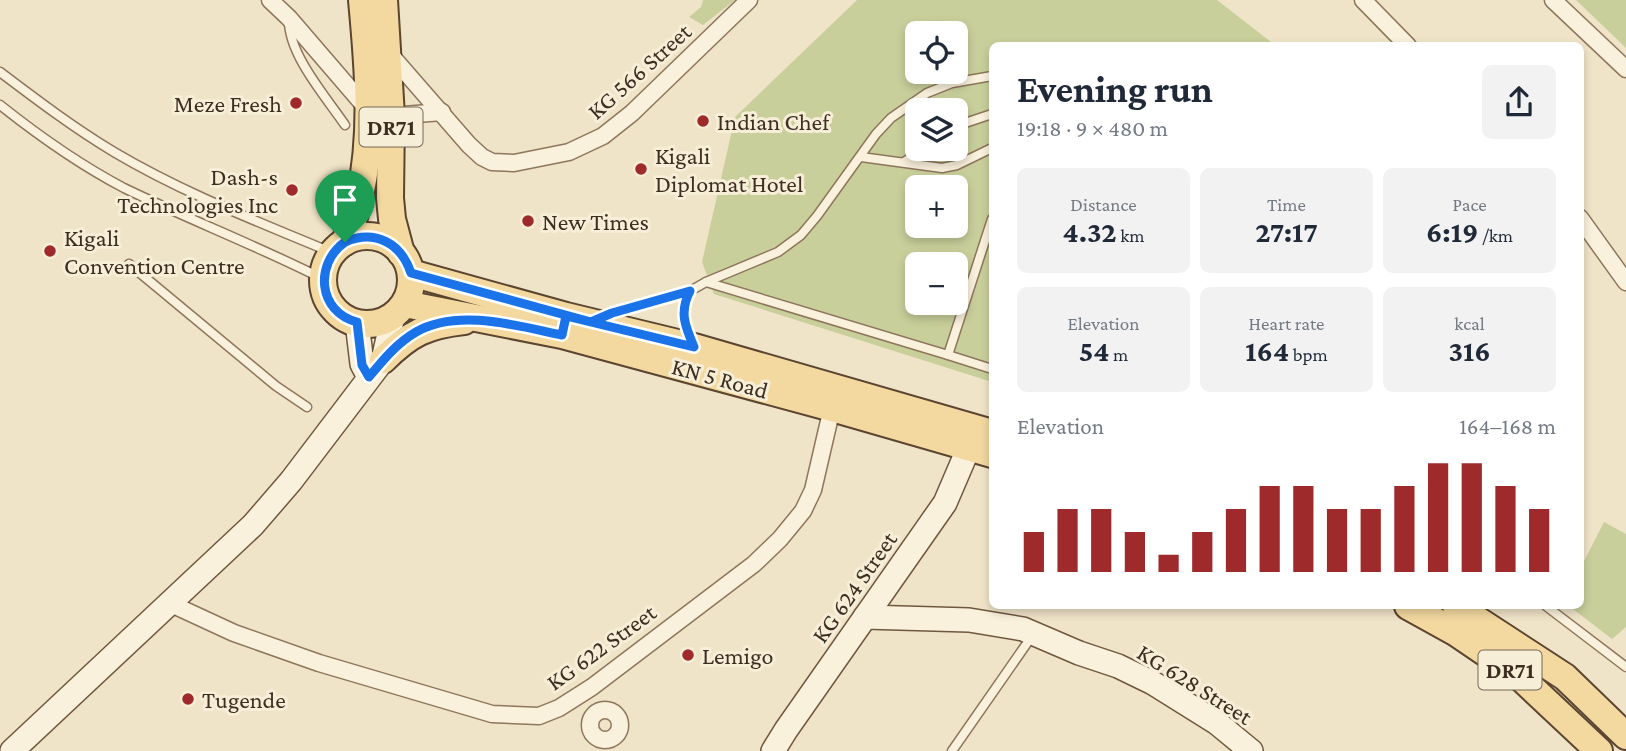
<!DOCTYPE html>
<meta charset="utf-8">
<style>
:root{--surface:#fff;--page:#f2f2f3;--text:#1f2937;--muted:#747a83;--accent:#9e2a2b}
body{margin:0;font-family:"Crimson Pro",serif;background:var(--page);color:var(--text);height:100vh;display:flex;flex-direction:column;font-size:26px;white-space:nowrap}
*{box-sizing:border-box;margin:0}
p{font-size:23px;color:var(--muted)}
.icon{flex:none;width:38px;height:38px;fill:none;stroke:currentColor;stroke-width:2;stroke-linecap:round;stroke-linejoin:round}
.map{position:relative;flex:1;overflow:hidden}
.side{position:absolute;left:989px;top:42px;width:595px;height:567px;display:flex;flex-direction:column;background:var(--surface);border-radius:10px;box-shadow:0 4px 10px #0003}
.side>*{flex:none}
.controls{position:absolute;left:905px;top:21px;display:grid;gap:14px}
.controls a{display:grid;place-items:center;width:63px;height:63px;border-radius:10px;background:var(--surface);box-shadow:0 4px 10px #0003;font-size:35px}
.pin{position:absolute;display:grid;place-items:center;width:60px;height:60px;color:#fff;margin:-72px -30px;border-radius:50% 50% 50% 0;rotate:-45deg;box-shadow:0 0 7px #0007}
.pin .icon{rotate:45deg}
.round{display:grid;place-items:center;flex:none;width:74px;height:74px;border-radius:10px;background:var(--page)}
.head{display:flex;align-items:center;justify-content:space-between;height:119px;padding:0 28px}
h1{font-size:38px;font-weight:700;line-height:52px}
.stats{display:grid;grid-template-columns:repeat(3,1fr);gap:10px;height:119px;padding:7px 28px}
.stats div{display:grid;align-content:center;border-radius:10px;background:var(--page);text-align:center}
.stats b{font-size:30px;font-weight:700}
.stats small{font-size:19px;font-weight:400}
.stats p{font-size:19px}
.chart{height:196px;padding:14px 28px}
.chart p{display:flex;justify-content:space-between}
.chart svg{width:100%;height:126px;margin-top:7px;stroke:var(--accent);stroke-width:6}
.map>svg:first-child{display:block}
.green{fill:#c9cf9b;fill-rule:evenodd}
.lines{fill:none;stroke-linecap:round;stroke-linejoin:round}
.service-casing{stroke:#8d765c;stroke-width:11}
.minor-casing{stroke:#8d765c;stroke-width:19}
.secondary-casing{stroke:#6f573f;stroke-width:26}
.primary-casing{stroke:#5b4430;stroke-width:30}
.service{stroke:#faf1dc;stroke-width:8}
.minor{stroke:#faf1dc;stroke-width:16}
.secondary{stroke:#faf1dc;stroke-width:23}
.primary{stroke:#f3d9a0;stroke-width:26}
.route-casing{stroke:#fff;stroke-width:14}
.route{stroke:#1a73e8;stroke-width:9}
.poi-dot{fill:#9e2a2b;stroke:#f7eed8;stroke-width:2.5}
.labels{text-anchor:middle;dominant-baseline:central;stroke-width:6;stroke-linejoin:round;paint-order:stroke}
.shield{fill:#f7eed8;stroke:#756857;stroke-width:2}
.shield-label{font-size:23px;font-weight:bold;fill:#3d2e20}
.street-label{font-size:24px;fill:#3d2e20;stroke:#f7eed8}
.poi-label{font-size:24px;fill:#3d2e20;stroke:#f7eed8;text-anchor:start}
</style>
<div class="map">
<svg width="1626" height="751" viewBox="0 0 1626 751">
<rect width="100%" height="100%" fill="#f0e4c8"/>
<g class="green">
<polygon points="703,0 735,0 703,25 689,17 701,7"/>
<path d="M857,0H1217L1275,45L992,46V382L714,294L702,262L735,117ZM917,33H956V72H917ZM917,110H956V149H917ZM917,187H956V226H917ZM917,264H956V303H917Z"/>
<polygon points="1576,0 1626,0 1626,48"/>
<polygon points="1604,522 1626,534 1626,627 1612,639 1569,606 1580,606 1580,569"/>
</g>
<g class="lines">
<g class="service-casing">
<g id="service">
<path d="M289,21C289,55 326,97 345,125"/>
<path d="M0,72C37,100 74,128 114,152C183,193 259,222 333,253"/>
<path d="M0,105C39,136 80,165 124,188C190,220 258,246 323,279"/>
<polyline points="956,126 992,114"/>
<polyline points="861,157 942,168 957,165 992,148"/>
<polyline points="904,162 923,149"/>
<polyline points="129,264 276,386 307,407"/>
<polyline points="706,282 948,355 992,219"/>
<polyline points="690,291 683,313 691,341"/>
<polyline points="602,317 690,291 706,282 778,252 801,235 817,216 876,134 891,118 927,93 952,83 992,76"/>
<polyline points="948,355 992,369"/>
<polyline points="1546,606 1626,667"/>
<polyline points="952,751 1032,636"/>
</g>
</g>
<g class="minor-casing">
<g id="minor">
<polyline points="270,0 289,18 369,111"/>
<polyline points="1363,0 1408,46"/>
<polyline points="1553,0 1626,69"/>
<polyline points="388,52 469,145 482,157 492,162 514,163 569,152 603,136 632,113 749,0"/>
<polyline points="391,116 442,112"/>
<polyline points="1580,218 1626,282"/>
<polyline points="169,603 234,633 319,663 492,714 539,716 559,708 592,687 754,564 780,539 803,511 813,490 832,408"/>
<circle cx="605" cy="725" r="15"/>
</g>
</g>
<g class="secondary-casing">
<g id="secondary">
<polyline points="357,322 362,364 369,377"/>
<polyline points="865,617 969,620 1023,629 1079,653 1118,666 1153,683 1217,723 1251,751"/>
<polyline points="12,751 253,525 291,481 383,360 393,316"/>
<polyline points="773,751 786,730 945,503 969,447"/>
</g>
</g>
<g class="primary-casing">
<g id="primary">
<polyline points="384,0 391,116 390,198 392,219 401,253"/>
<circle cx="367" cy="280" r="44"/>
<path d="M345,242C350,227 357,212 360,196C374,132 368,64 362,0"/>
<polyline points="411,273 566,316 694,347 992,433"/>
<polyline points="405,304 562,335 832,408 992,454"/>
<path d="M383,360C410,333 427,325 464,321"/>
<polyline points="1408,606 1455,632 1517,674 1599,751"/>
<polyline points="1456,606 1565,677 1626,736"/>
</g>
</g>
<use href="#service" class="service"/>
<use href="#minor" class="minor"/>
<use href="#secondary" class="secondary"/>
<use href="#primary" class="primary"/>
</g>
<g class="lines">
<g class="route-casing">
<path id="route" d="M345,242C314,264 318,312 357,322L362,365L369,377C383,360 397,343 416,332C458,308 518,326 562,335L566,316L694,347C685,326 679,312 690,291L612,313L591,322L411,273C401,243 375,229 345,242"/>
</g>
<use href="#route" class="route"/>
</g>
<g class="poi-dot">
<circle cx="296" cy="103" r="7"/>
<circle cx="703" cy="121" r="7"/>
<circle cx="641" cy="169" r="7"/>
<circle cx="292" cy="190" r="7"/>
<circle cx="528" cy="221" r="7"/>
<circle cx="50" cy="251" r="7"/>
<circle cx="688" cy="655" r="7"/>
<circle cx="188" cy="699" r="7"/>
</g>
<g class="labels">
<g class="shield">
<rect x="359.5" y="107.5" width="63" height="39" rx="5"/>
<rect x="1478.5" y="650.5" width="63" height="39" rx="5"/>
</g>
<g class="shield-label">
<text x="391" y="127">DR71</text>
<text x="1510" y="670">DR71</text>
</g>
<g class="street-label">
<text transform="translate(639 71) rotate(-42)">KG 566 Street</text>
<text transform="translate(720 378) rotate(15)">KN 5 Road</text>
<text transform="translate(854 587) rotate(-55)">KG 624 Street</text>
<text transform="translate(601 647) rotate(-36)">KG 622 Street</text>
<text transform="translate(1195 684) rotate(32)">KG 628 Street</text>
</g>
<g class="poi-label">
<text x="282" y="103" text-anchor="end">Meze Fresh</text>
<text x="717" y="121">Indian Chef</text>
<text x="655" y="155">Kigali<tspan x="655" dy="28">Diplomat Hotel</tspan></text>
<text x="278" y="176" text-anchor="end">Dash-s<tspan x="278" dy="28">Technologies Inc</tspan></text>
<text x="542" y="221">New Times</text>
<text x="64" y="237">Kigali<tspan x="64" dy="28">Convention Centre</tspan></text>
<text x="702" y="655">Lemigo</text>
<text x="202" y="699">Tugende</text>
</g>
</g>
</svg>
<div class="controls">
<a><svg class="icon" aria-label="locate" viewBox="0 0 24 24"><circle cx="12" cy="12" r="6"/><path d="M12 2v4M12 18v4M2 12h4M18 12h4"/></svg></a>
<a><svg class="icon" aria-label="layers" viewBox="0 0 24 24"><path d="M12 4l9 5-9 5-9-5zM3 14l9 5 9-5"/></svg></a>
<a>+</a>
<a>−</a>
</div>
<div class="pin" style="left:345px;top:242px;background:#1e9e55"><svg class="icon" aria-label="arrive" viewBox="0 0 24 24"><path d="M6 21V4h12l-3 4 3 4H6"/></svg></div>
<section class="side">
<div class="head"><div><h1>Evening run</h1><p>19:18 · 9 × 480 m</p></div><a class="round"><svg class="icon" aria-label="share" viewBox="0 0 24 24"><path d="M12 15V3M7 8l5-5 5 5M5 13v7h14v-7"/></svg></a></div>
<div class="stats">
<div><p>Distance</p><b>4.32<small> km</small></b></div>
<div><p>Time</p><b>27:17</b></div>
<div><p>Pace</p><b>6:19<small> /km</small></b></div>
</div>
<div class="stats">
<div><p>Elevation</p><b>54<small> m</small></b></div>
<div><p>Heart rate</p><b>164<small> bpm</small></b></div>
<div><p>kcal</p><b>316</b></div>
</div>
<div class="chart"><p><span>Elevation</span>164–168 m</p>
<svg viewBox="0 0 160 44" preserveAspectRatio="none"><path d="M5 44V30M15 44V22M25 44V22M35 44V30M45 44V38M55 44V30M65 44V22M75 44V14M85 44V14M95 44V22M105 44V22M115 44V14M125 44V6M135 44V6M145 44V14M155 44V22"/></svg>
</div>
</section>
</div>
